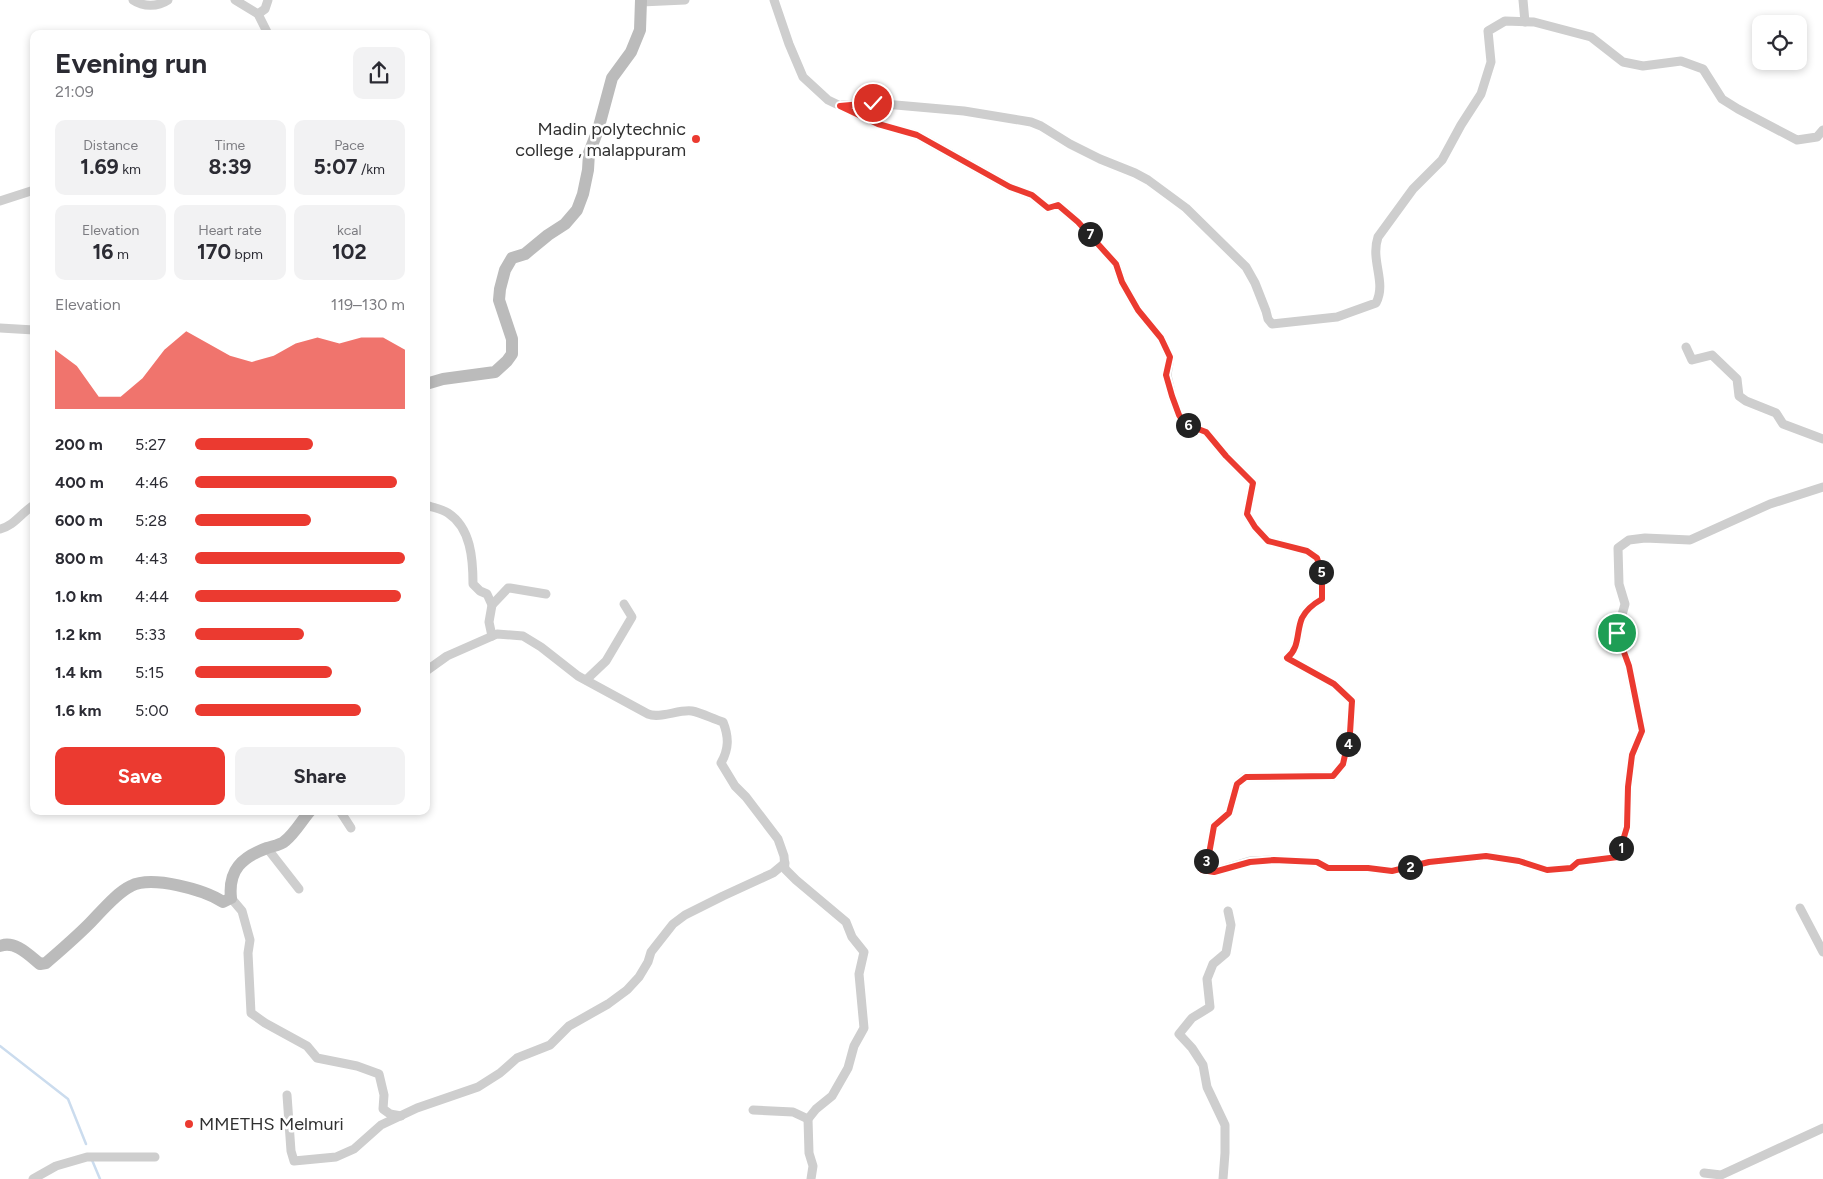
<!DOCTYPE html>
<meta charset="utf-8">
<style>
:root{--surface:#fff;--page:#f2f2f3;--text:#2b2b33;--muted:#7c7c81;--accent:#eb3a30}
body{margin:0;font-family:Figtree,sans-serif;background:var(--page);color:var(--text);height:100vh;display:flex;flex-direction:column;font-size:19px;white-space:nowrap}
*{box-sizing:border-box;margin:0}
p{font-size:16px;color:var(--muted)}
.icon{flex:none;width:28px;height:28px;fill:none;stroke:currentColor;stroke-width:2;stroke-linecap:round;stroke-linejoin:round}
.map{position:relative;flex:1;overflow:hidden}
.panel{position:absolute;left:30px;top:30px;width:400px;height:785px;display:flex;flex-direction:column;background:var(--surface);border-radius:10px;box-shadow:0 2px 8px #0003}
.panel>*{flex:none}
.fabs{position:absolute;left:1752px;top:15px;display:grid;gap:10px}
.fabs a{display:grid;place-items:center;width:55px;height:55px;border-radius:10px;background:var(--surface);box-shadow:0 2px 8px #0003;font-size:25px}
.pin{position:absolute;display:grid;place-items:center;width:42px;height:42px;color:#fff;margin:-21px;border:2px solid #fff;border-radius:50%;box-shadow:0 1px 5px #0007}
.km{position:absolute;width:25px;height:25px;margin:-12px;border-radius:50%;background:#222;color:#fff;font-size:14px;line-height:25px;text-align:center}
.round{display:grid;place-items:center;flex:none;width:52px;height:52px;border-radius:10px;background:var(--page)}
.head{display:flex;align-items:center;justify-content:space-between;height:85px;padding:0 25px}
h1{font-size:28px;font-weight:700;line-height:38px}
.stats{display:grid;grid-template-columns:repeat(3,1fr);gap:8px;height:85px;padding:5px 25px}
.stats div{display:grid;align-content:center;border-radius:10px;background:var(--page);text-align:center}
.stats b{font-size:21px;font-weight:700}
.stats small{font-size:14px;font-weight:400}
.stats p{font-size:14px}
.chart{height:140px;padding:10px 25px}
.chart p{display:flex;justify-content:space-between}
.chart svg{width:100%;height:90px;margin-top:5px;fill:var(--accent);opacity:.7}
.action{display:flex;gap:10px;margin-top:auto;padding:10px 25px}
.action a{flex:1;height:58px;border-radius:10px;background:var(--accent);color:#fff;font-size:20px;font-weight:700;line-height:58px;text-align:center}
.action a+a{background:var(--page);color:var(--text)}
ul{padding:0 25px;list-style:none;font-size:16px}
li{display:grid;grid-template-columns:80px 60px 1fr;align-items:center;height:38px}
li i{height:12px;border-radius:6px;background:var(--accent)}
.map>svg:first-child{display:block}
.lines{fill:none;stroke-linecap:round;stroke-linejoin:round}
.stream{stroke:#cbdcee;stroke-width:2.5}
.street{stroke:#cecece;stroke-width:9}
.secondary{stroke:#bbb;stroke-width:12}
.route-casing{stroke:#fff;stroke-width:10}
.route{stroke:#eb3a30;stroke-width:6}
.poi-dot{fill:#eb3a30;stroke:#fff;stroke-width:2}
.labels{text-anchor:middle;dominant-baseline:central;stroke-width:5;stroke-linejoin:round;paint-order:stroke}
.poi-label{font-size:18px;fill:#313131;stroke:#fff;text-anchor:end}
</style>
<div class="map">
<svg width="1823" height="1179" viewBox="0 0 1823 1179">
<rect width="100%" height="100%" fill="#fff"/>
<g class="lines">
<g class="stream">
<polyline points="0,1046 68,1099 86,1144"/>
<polyline points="92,1160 100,1179"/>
</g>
<g class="street">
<path d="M133,0C143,7 158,7 168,0"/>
<polyline points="235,0 258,14 268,34"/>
<path d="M774,0L789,44L803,77L828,100L878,124L917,135L1010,187L1031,195L1048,208L1058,205L1078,222L1116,264L1122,282L1138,310L1161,338L1170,357L1167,375L1172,396L1179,415L1185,424L1206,432L1226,456L1253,483L1247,514L1255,527L1268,541L1307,551L1317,558L1322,574V599C1315,603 1306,610 1302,618C1296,632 1300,648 1287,658L1334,684L1352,701L1350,733L1343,764L1333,776L1245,777L1237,784L1229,813L1214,826L1209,854L1202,870L1214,872L1250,861L1274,860L1317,862L1328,868H1368L1392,871L1429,862L1487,856L1519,861L1547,870L1571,868L1578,862L1618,857L1627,827L1628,787L1632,755L1642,731L1629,666L1617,633L1625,604L1619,584L1618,548L1629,540L1645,538L1690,540L1770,504L1823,487"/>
<polyline points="1523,0 1525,22"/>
<polyline points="641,2 685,0"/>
<polyline points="258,14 265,9 268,0"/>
<path d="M842,105L873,103L964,111L1031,122L1041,126L1070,144L1100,159L1135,173L1148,180L1186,208L1246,267L1255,283L1266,311L1268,319L1272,324L1337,317L1376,303C1387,282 1370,261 1378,237L1413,189L1442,160L1461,125L1481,94L1491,62L1488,31L1505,21L1534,22L1591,37L1623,62L1643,66L1681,61L1703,69L1722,99L1738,109L1797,140L1817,137L1823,130"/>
<polyline points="0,201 34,190"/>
<polyline points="0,328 34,330"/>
<polyline points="1686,347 1692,360 1712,355 1737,379 1739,396 1746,401 1776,413 1783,424 1823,439"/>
<path d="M429,506C435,508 442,509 448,513C471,528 473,559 473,584L480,591L487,594L492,605L489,622L492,636"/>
<path d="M0,529C14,526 21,513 34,505"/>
<polyline points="492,605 508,588 510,588 546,594"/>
<path d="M426,671L447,656L497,634L523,636L541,647L578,676L648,714C660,719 679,709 692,711C702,713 713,719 723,722C729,737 729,749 721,763L735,786L746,797L778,839L784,856L785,869L796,880L846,922L852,937L864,952L859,974L864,1028L854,1046L848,1068L832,1096L816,1109L808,1119L809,1153L813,1166L811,1179"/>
<polyline points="586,680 606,661 632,617 624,604"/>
<polyline points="340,811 351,828"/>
<polyline points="267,848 299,889"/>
<polyline points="231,898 242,911 250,940 248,953 251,1013 265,1023 307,1046 317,1058 357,1066 379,1074 384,1095 383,1109 390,1114 401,1116"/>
<polyline points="1800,908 1823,952"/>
<polyline points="287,1095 291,1151 294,1161 336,1157 354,1149 381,1125 417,1108 478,1087 500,1073 517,1058 550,1045 569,1026 608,1004 627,990 639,977 648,962 651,952 673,924 685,915 723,896 773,873 785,863"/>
<polyline points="753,1110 793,1112 808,1119"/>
<polyline points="1704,1173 1721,1175 1823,1128"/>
<polyline points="33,1179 56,1166 87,1157 155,1157"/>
<polyline points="1223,1179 1225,1153 1225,1125 1207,1087 1203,1065 1192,1048 1179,1034 1192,1018 1210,1007 1207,979 1213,964 1226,953 1231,925 1228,911"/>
</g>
<g class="secondary">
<polyline points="426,384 443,379 495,372 507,361 512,354 512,339 499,300 500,289 505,270 512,258 525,254 548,235 565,224 577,210 583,194 588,170 589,153 598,130 612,78 631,52 640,30 641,0"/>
<path d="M0,946C15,940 29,955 40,964L46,963C61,950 75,938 89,924C100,913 116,893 131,886C152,875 205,890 223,902L231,898C228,870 242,857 267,848C273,846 281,845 285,841C295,833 302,820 310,811"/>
</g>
</g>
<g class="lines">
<g class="route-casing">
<path id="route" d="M873,103L840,106L878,124L917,135L1010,187L1032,195L1048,208L1058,205L1078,222L1116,264L1122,282L1138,310L1161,338L1170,357L1166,375L1172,396L1179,415L1185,424L1206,432L1226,456L1253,483L1247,514L1255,527L1268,541L1307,551L1317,558L1322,574V599C1315,603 1306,610 1302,618C1296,632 1300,648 1287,658L1334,684L1352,701L1350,733L1343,764L1333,776L1246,777L1237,784L1229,813L1214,826L1209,854L1202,870L1214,872L1250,862L1274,860L1317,862L1328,868H1368L1392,871L1429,862L1486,856L1519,861L1547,870L1571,868L1578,862L1618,857L1627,827L1628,787L1632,755L1642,731L1629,666L1617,633"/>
</g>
<use href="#route" class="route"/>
</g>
<g class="poi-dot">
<circle cx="696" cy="139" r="5"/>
<circle cx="189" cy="1124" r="5"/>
</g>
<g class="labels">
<g class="poi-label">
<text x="686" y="129">Madin polytechnic<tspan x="686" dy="21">college , malappuram</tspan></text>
<text x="199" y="1124" text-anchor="start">MMETHS Melmuri</text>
</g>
</g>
</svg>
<div class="fabs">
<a><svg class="icon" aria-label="locate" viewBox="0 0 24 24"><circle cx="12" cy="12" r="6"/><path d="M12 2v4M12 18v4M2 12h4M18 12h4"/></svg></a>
</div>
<div class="pin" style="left:1617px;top:633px;background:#1e9e55"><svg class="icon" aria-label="arrive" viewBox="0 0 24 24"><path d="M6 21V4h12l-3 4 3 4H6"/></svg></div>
<div class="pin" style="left:873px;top:103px;background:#d93025"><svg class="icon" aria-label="check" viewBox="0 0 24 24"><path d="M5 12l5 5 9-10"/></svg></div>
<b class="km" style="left:1621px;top:848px">1</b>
<b class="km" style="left:1410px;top:867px">2</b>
<b class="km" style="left:1206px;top:861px">3</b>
<b class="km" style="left:1348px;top:744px">4</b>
<b class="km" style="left:1321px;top:572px">5</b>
<b class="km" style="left:1188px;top:425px">6</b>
<b class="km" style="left:1090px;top:234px">7</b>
<section class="panel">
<div class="head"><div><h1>Evening run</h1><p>21:09</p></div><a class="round"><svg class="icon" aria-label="share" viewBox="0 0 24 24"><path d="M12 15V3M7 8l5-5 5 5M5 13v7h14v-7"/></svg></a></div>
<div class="stats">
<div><p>Distance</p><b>1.69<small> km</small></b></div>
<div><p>Time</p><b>8:39</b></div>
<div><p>Pace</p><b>5:07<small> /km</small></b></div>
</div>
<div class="stats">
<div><p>Elevation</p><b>16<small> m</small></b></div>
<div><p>Heart rate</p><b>170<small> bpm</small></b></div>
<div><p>kcal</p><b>102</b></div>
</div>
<div class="chart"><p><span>Elevation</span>119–130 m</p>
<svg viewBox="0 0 160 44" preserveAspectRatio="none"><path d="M0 44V15L10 23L20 38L30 38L40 29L50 15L60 6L70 12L80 18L90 21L100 18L110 12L120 9L130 12L140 9L150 9L160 15V44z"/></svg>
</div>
<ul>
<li><b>200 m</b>5:27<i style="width:56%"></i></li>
<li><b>400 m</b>4:46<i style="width:96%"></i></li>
<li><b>600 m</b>5:28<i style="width:55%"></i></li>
<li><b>800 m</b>4:43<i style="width:100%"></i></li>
<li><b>1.0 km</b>4:44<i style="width:98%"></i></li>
<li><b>1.2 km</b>5:33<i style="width:52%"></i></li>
<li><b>1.4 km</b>5:15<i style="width:65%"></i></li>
<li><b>1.6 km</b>5:00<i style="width:79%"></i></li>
</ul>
<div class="action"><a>Save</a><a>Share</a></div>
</section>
</div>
